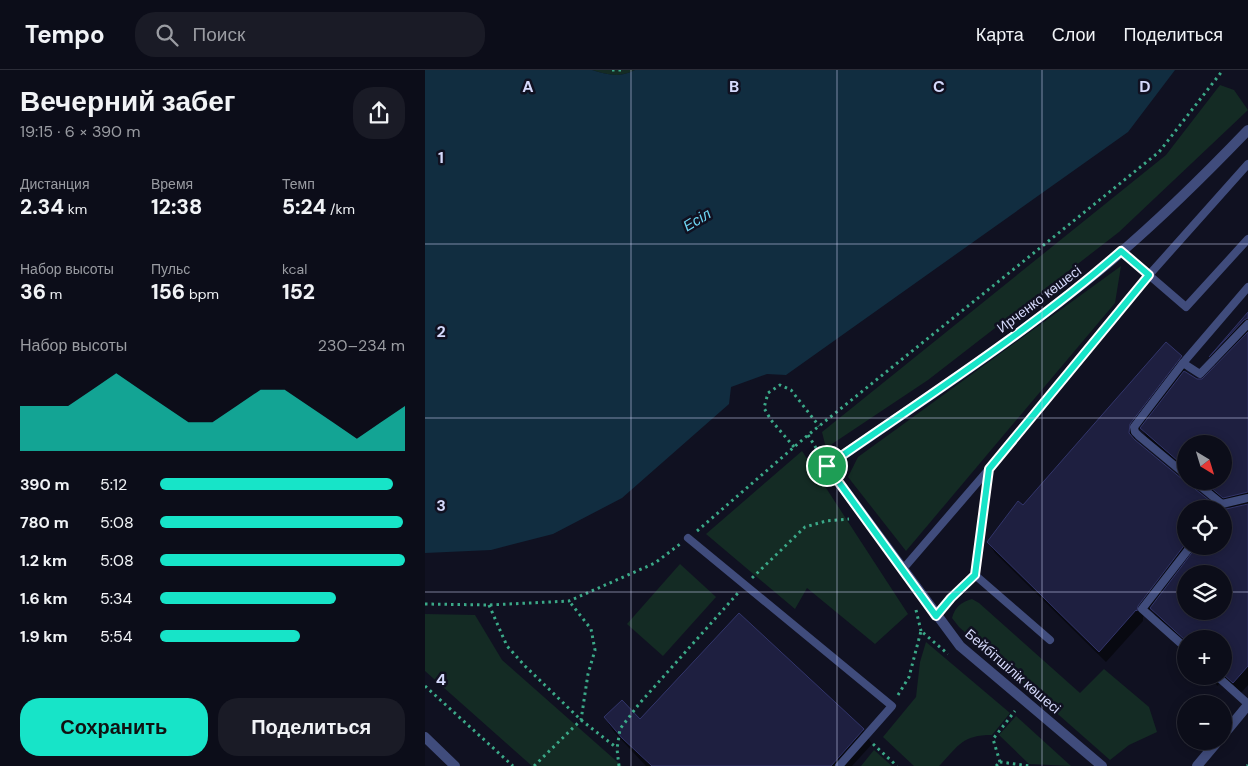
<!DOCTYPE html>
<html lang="ru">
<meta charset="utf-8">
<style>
:root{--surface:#0c0d19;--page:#1a1b26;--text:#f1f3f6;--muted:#9a9ca2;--line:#2c2d38;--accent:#17e4c8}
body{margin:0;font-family:"DM Sans",sans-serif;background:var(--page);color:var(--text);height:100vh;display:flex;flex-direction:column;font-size:19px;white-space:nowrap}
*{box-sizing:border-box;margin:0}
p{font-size:16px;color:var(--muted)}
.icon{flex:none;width:28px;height:28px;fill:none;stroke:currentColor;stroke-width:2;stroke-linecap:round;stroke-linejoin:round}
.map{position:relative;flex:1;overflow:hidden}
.drawer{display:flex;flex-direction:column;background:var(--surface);width:425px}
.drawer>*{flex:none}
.needle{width:32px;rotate:142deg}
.controls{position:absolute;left:752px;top:365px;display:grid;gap:10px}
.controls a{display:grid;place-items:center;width:55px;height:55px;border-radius:50%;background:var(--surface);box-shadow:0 2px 12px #0003,0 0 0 1px var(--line);font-size:25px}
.pin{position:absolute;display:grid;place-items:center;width:42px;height:42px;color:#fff;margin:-21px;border:2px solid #fff;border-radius:50%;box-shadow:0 1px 5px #0007}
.round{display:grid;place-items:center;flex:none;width:52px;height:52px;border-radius:20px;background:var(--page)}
.summary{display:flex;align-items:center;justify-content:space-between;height:85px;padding:0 20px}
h1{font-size:28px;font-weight:800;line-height:38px}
.figures{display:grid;grid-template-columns:repeat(3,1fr);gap:8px;height:85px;padding:5px 20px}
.figures div{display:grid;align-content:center}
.figures b{font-size:21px;font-weight:800}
.figures small{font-size:14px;font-weight:400}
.figures p{font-size:14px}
.chart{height:140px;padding:10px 20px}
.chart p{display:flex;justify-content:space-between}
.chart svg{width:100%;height:90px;margin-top:5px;fill:var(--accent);opacity:.7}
.action{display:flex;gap:10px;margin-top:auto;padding:10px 20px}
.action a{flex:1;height:58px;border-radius:20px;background:var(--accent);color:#111;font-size:20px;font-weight:800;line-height:58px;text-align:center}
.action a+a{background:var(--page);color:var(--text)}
ul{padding:0 20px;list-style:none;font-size:16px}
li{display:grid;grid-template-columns:80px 60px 1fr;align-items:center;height:38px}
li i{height:12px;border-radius:6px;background:var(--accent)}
header{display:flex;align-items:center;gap:30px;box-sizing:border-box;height:70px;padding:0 25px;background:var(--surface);border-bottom:1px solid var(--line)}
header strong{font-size:24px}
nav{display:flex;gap:28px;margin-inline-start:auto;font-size:18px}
.search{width:350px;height:45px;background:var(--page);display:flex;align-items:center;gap:12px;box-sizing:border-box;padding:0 18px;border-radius:20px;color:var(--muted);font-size:19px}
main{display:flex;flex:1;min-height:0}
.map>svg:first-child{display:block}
.green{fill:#142b24}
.water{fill:#112d40}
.shadow{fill:#0007;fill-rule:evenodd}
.building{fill:#1e1f40;stroke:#32356a;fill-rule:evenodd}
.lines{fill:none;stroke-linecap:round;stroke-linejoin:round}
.path{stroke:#3ba988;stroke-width:3;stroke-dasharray:2.5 4;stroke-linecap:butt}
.service{stroke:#404c7c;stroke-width:8}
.minor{stroke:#404c7c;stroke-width:10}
.route-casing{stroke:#fff;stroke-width:10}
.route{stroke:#17e4c8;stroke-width:6}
.grid{fill:none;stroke:#d5d9fb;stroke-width:1;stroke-opacity:0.55}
.labels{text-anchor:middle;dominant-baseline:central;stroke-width:5;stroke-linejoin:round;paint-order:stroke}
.street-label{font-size:14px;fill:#d5d9fb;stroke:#101121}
.water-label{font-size:15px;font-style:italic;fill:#6dd3f0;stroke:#101121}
.grid-label{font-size:16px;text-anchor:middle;font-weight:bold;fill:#d5d9fb;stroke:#101121;stroke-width:5;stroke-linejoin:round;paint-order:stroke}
</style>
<header>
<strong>Tempo</strong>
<div class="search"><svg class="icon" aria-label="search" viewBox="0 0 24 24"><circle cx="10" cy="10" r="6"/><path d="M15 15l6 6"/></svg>Поиск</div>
<nav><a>Карта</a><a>Слои</a><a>Поделиться</a></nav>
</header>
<main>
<section class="drawer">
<div class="summary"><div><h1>Вечерний забег</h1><p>19:15 · 6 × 390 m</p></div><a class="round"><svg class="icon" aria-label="share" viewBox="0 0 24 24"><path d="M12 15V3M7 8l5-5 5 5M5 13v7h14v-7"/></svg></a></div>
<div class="figures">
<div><p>Дистанция</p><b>2.34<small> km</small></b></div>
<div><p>Время</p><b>12:38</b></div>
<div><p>Темп</p><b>5:24<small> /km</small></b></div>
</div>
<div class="figures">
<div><p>Набор высоты</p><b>36<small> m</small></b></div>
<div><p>Пульс</p><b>156<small> bpm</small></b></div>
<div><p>kcal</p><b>152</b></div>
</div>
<div class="chart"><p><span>Набор высоты</span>230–234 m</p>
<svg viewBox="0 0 160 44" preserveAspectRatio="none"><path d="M0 44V22L10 22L20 22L30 14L40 6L50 14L60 22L70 30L80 30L90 22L100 14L110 14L120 22L130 30L140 38L150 30L160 22V44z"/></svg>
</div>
<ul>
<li><b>390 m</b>5:12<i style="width:95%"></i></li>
<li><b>780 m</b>5:08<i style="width:99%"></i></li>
<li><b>1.2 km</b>5:08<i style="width:100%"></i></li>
<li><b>1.6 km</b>5:34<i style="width:72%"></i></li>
<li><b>1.9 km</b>5:54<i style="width:57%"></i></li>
</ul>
<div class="action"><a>Сохранить</a><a>Поделиться</a></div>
</section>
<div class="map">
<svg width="823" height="696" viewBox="0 0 823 696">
<rect width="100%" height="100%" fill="#101121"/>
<g class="green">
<path d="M167,0H210C195,8 183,5 167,0Z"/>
<polygon points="795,15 809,20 823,40 694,162 503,310 401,378 397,362 741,85"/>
<polygon points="696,196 690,233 481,481 423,407 433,387"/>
<polygon points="377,381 483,544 450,574 382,518 370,539 281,464"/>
<polygon points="255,494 291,527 238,586 202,554"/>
<path d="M547,529L554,533L655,623L679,599L724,637L732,662L704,675L685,690L534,557L527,548C530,537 536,532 547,529Z"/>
<polygon points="0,544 50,545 77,590 197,696 107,696 0,601"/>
<path d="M501,572L585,643L567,665C536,665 534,676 514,696H489L458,667L491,627L495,592Z"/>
<polygon points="591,646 646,696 604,694 574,665"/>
<polygon points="449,680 467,696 436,696"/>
</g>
<path class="water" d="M0,0H167C183,5 195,8 210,0H750L703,62L361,305L342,304L306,317L304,334L197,428L128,464L66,480L0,483Z"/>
<g class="shadow">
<path d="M823,244V615L815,624L794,613L793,616L781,606H799V569H761V575L733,550L726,538L718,547V551L681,592L570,483L563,472L598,437L756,287L762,298L759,302L772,310H778L791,297L785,287ZM716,358L723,370L761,402V374H799V411H771L806,439L799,442V476H761V439H790L767,418L763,411H757L710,372V365ZM761,504H799V541H761Z"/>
<polygon points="180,648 215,651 438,660 447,674 427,696 221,696 189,662"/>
</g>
<g class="building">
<polygon points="823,242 823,248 819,250 784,287"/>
<polygon points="823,262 823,422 798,428 778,411 799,411 799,374 761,374 761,398 715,358 759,301 772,309 777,309"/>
<polygon points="741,272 757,286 705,354 704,363 710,370 757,409 764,411 765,415 790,435 788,439 761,439 761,473 713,536 712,541 711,540 674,582 562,472 593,431 598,435"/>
<path d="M823,434V596L808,613L799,605V569H761V571L725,538L772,476H799V442L801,439ZM761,504H799V541H761Z"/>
<polygon points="314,543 439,659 406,696 227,696 197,668 179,647 197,630 215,649"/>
</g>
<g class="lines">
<g class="path">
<polyline points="187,0 198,0"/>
<polyline points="383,365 396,386"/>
<polyline points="369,377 346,350 339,338 343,323 355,315 366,320 394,356"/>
<polyline points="272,461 383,365 734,82 798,0"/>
<polyline points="551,495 561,422"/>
<polyline points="327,508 380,457 401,451 424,449"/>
<polyline points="0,534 64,535 144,531 230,493 255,474"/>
<polyline points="64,535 82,576 100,596 156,650 192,678"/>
<polyline points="491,540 496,561"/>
<polyline points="0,616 88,696"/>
<polyline points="473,625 484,607 496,561 523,584"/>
<polyline points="448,674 472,696"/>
<polyline points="575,692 568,669 590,641"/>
<polyline points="575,692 605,696"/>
<polyline points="109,696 156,650 163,604 170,580 166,559 144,531"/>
<polyline points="194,696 192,679 195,659 214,634 313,523"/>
<polyline points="571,696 575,692"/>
<polyline points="822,696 823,695"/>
</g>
<g class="service">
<polyline points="696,181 761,237 823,169"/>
<polyline points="758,293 775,304 823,254"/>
<polyline points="761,405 714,366 710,362 709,357 758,293 823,217"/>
<polyline points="769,411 797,434 794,439"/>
<polyline points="797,434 823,428"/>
<polyline points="263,468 467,636 414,696"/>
<polyline points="478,499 564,399 724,205 823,94"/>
<polyline points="511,546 526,528 550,505 625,570"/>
<polyline points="761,578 717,539 766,476"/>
<polyline points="792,606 823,634"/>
</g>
<g class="minor">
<polyline points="799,664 823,635"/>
<polyline points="0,667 30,696"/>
<path d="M677,696L535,576L402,396C494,333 588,271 675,200C727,157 776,109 823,60"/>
<polyline points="772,696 793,671"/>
</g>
</g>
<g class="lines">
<g class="route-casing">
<path id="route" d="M696,181L724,205L564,399L550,505L526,528L511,546L402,396C501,327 605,261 696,181Z"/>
</g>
<use href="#route" class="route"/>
</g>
<path class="grid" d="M206,0V696M412,0V696M617,0V696M0,174H823M0,348H823M0,522H761M799,522H823"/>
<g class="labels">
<g class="street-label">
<text transform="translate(614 229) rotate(-37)">Ирченко көшесі</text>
<text transform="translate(588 601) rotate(41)">Бейбітшілік көшесі</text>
</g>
<g class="water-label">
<text transform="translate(272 150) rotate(-31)">Есіл</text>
</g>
</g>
<g class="grid-label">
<text x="103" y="22">A</text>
<text x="309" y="22">B</text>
<text x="514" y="22">C</text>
<text x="720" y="22">D</text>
<text x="16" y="93">1</text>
<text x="16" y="267">2</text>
<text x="16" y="441">3</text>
<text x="16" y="615">4</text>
</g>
</svg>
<div class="controls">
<a><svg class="needle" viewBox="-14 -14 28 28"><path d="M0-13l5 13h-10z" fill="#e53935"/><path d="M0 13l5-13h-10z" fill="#9a9ca2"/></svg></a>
<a><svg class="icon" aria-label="locate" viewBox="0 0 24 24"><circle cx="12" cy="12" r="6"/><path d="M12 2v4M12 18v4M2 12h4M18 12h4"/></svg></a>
<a><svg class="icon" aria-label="layers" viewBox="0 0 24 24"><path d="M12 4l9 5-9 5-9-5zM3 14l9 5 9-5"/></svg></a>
<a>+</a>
<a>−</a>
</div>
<div class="pin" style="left:402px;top:396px;background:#1e9e55"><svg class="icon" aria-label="arrive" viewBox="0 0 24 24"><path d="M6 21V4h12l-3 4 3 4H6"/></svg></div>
</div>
</main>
